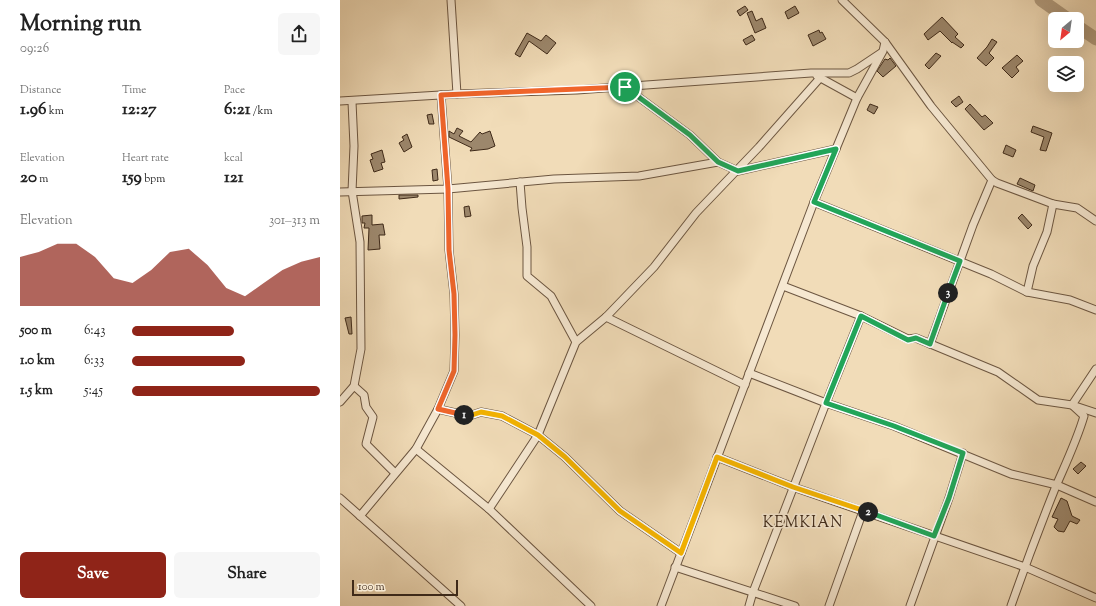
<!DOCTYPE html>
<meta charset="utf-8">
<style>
:root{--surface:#fff;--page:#f6f6f6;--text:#222;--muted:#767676;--accent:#8f2418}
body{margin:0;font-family:"Sorts Mill Goudy",serif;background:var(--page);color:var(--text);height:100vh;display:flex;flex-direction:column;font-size:15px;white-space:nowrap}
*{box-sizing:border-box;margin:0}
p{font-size:13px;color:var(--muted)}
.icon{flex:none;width:22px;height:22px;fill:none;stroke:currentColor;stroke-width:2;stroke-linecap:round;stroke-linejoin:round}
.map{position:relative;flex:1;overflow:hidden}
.panel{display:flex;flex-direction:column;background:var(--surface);width:340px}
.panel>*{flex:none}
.needle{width:26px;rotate:209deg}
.controls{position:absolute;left:708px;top:12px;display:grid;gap:8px}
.controls a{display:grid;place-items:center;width:36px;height:36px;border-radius:6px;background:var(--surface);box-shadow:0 4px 16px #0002;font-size:20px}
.scale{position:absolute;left:12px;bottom:10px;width:106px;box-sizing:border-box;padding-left:4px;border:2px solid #3f2a19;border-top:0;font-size:11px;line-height:14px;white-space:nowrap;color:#3f2a19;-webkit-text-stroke:3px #f6e8d1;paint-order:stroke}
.pin{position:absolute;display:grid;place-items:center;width:34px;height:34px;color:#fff;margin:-17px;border:2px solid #fff;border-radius:50%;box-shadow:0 1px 4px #0007}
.km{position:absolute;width:20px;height:20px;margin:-10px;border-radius:50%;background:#222;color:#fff;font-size:11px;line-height:20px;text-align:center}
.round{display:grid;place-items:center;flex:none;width:42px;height:42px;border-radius:6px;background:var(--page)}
.summary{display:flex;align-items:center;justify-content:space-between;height:68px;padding:0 20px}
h1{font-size:22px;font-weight:700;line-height:30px}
.stats{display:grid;grid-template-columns:repeat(3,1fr);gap:6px;height:68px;padding:4px 20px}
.stats div{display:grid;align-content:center}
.stats b{font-size:17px;font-weight:700}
.stats small{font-size:11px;font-weight:400}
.stats p{font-size:11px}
.chart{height:112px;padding:8px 20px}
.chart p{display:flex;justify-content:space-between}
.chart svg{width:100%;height:72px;margin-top:4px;fill:var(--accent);opacity:.7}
.cta{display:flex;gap:8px;margin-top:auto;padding:8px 20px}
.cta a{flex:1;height:46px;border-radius:6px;background:var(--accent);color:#fff;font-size:16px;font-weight:700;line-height:46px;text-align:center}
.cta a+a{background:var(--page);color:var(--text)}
ul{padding:0 20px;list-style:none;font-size:13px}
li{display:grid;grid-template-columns:64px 48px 1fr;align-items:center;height:30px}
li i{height:10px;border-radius:5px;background:var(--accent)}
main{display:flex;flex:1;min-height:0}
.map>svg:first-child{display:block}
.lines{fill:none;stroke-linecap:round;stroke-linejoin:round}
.river{stroke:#b49f82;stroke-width:13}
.building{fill:#9c876c;stroke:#3f2a19}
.street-casing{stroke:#6c5641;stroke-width:9}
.street{stroke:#f6e8d1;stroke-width:7}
.split-1-casing{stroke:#fff;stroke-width:8}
.split-2-casing{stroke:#fff;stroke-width:8}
.split-3-casing{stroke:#fff;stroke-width:8}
.split-4-casing{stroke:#fff;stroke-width:8}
.split-1{stroke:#f0652b;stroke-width:5}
.split-2{stroke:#f5b400;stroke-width:5}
.split-3{stroke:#22a559;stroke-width:5}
.split-4{stroke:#22a559;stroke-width:5}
.labels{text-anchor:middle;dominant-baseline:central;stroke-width:3;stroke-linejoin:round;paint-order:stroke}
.neighbourhood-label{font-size:15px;letter-spacing:1px;fill:#3f2a19;stroke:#f6e8d1}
</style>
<main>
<section class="panel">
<div class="summary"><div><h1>Morning run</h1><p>09:26</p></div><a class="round"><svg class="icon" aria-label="share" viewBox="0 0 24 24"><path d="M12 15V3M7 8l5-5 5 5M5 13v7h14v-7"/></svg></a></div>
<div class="stats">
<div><p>Distance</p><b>1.96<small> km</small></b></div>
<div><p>Time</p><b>12:27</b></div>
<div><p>Pace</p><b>6:21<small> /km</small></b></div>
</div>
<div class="stats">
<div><p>Elevation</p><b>20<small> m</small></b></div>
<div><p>Heart rate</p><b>159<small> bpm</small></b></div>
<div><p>kcal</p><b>121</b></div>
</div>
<div class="chart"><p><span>Elevation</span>301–313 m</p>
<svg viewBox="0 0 160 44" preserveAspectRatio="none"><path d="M0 44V14L10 11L20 6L30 6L40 14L50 27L60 30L70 22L80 11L90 9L100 19L110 33L120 38L130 30L140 22L150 17L160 14V44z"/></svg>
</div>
<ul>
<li><b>500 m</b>6:43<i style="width:54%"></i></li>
<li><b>1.0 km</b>6:33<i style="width:60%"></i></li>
<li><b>1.5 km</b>5:45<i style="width:100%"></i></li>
</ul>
<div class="cta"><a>Save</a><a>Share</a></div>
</section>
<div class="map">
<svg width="756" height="606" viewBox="0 0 756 606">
<rect width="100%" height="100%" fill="#f1dcb8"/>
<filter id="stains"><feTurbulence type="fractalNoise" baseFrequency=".005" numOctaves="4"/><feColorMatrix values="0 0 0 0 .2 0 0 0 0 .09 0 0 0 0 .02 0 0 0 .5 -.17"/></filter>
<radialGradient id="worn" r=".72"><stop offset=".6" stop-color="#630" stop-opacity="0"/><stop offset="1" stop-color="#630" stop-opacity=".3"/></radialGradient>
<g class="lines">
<g class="river">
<polyline points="701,0 728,19"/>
<polyline points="737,26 756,39"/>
</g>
</g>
<g class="building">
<polygon points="405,6 408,10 400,16 397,11"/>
<polygon points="455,6 459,13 448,19 445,12"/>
<polygon points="412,11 416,21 422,18 426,28 415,33 407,13"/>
<polygon points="602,17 618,34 615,37 624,45 621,48 612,42 612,43 600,31 588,40 584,34"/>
<polygon points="479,30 480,33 482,32 486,39 473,46 468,35"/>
<polygon points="187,33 201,41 206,35 216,43 207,54 189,41 180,57 175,54"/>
<polygon points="412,35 415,40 406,45 403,40"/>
<polygon points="652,39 657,42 649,53 654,58 646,66 637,58 647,47"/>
<polygon points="596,53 601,56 589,69 585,65"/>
<polygon points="677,55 683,61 676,67 679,71 672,78 662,68"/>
<polygon points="550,58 556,66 543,77 537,71 545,59 548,60"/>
<polygon points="619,96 623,102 616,107 611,102"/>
<polygon points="530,104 538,107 534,114 527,110"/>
<polygon points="630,104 642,117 645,115 653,123 644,130 625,109"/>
<polygon points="92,114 94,124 89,124 87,115"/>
<polygon points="693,126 712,133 706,151 700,150 704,137 691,132"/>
<polygon points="117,128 123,131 119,136 131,142 140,132 142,134 150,131 155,146 148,149 130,151 132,148 109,137 109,131 114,134"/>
<polygon points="67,134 72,147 64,152 59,143 64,140 62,137"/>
<polygon points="666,145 676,150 673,157 663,153"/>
<polygon points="42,150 45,162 41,163 43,169 34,172 30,160 33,159 31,154"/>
<polygon points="97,169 98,180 93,181 92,170"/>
<polygon points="680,178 695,185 693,191 677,184"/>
<polygon points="59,195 78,195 78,197 59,199"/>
<polygon points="129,206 131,216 125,217 124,207"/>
<polygon points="682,214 692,225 688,229 678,218"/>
<polygon points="32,215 32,225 43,224 45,235 39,235 40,249 28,250 29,228 24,228 25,223 22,223 22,216"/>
<polygon points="11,317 12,334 9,334 5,318"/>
<polygon points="741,462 746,466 738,474 733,469"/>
<polygon points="721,498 727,501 732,516 740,520 737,524 730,521 724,532 718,531 714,527 718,519 712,517"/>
</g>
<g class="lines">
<g class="street-casing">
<g id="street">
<polyline points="111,0 117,94"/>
<polyline points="502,0 545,42 591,106 652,180 657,183 713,204 737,208 756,221"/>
<polyline points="477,76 517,98"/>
<polyline points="285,87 350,135 378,162 398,171 496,149"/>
<polyline points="0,101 117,94 237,90 471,73 509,73 517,69 541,53"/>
<polyline points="180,182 182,208 187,247 187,276 211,296 236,342"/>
<polyline points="0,192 108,189 214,179 299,176 378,162"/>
<polyline points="474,202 651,274 687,292 730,300 756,310"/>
<polyline points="443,286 521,316 568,339 576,338 658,372 698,400 732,405 756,413"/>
<polyline points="687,292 693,266 707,232 713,204"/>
<polyline points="266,317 405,385"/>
<polyline points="590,344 633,225 652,180"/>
<polyline points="409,373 486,403 554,426 671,474 717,485 756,502"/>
<polyline points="14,386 24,395 26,407 33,417 26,444 55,473"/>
<polyline points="0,402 14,386 21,349 20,242 12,191 14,146 12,102"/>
<polyline points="98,409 129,416 141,412 162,416 198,435 225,457 280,511 341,553"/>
<polyline points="76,449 149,509 251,606"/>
<polyline points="377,457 453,487 685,567 756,598"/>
<polyline points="0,498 121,606"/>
<polyline points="149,509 198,435 236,342 266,317 314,267 356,213 419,147 480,78"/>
<polyline points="20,516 76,449 98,409 114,371 115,335 114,294 109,250 108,189 101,95"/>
<polyline points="335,567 455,606"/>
<polyline points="321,606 474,202 517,98 543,51 545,42"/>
<polyline points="409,606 413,592 486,403 521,316"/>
<polyline points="489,606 523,511"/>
<polyline points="570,606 609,498 623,453"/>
<path d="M671,606C685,566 700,526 716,486C726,463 737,440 744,416L732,405L756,369"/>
</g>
</g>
<use href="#street" class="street"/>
</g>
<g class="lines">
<g class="split-1-casing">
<polyline id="split-1" points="124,415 98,409 114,371 115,335 114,294 109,250 108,189 101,95 285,87"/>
</g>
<g class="split-2-casing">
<polyline id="split-2" points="124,415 129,416 141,412 162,416 198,435 225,457 280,511 341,553 377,457 453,487 528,512"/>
</g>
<g class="split-3-casing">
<polyline id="split-3" points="528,512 594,536 609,498 623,453 554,426 486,403 521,316 568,340 576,338 590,344 608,293"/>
</g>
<g class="split-4-casing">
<polyline id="split-4" points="285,87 350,135 378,162 398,171 496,149 474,202 620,261 608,293"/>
</g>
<use href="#split-1" class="split-1"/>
<use href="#split-2" class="split-2"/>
<use href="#split-3" class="split-3"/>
<use href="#split-4" class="split-4"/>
</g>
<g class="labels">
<g class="neighbourhood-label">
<text x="463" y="523">KEMKIAN</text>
</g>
</g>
<rect width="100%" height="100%" filter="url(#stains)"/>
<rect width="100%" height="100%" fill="url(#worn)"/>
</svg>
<div class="controls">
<a><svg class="needle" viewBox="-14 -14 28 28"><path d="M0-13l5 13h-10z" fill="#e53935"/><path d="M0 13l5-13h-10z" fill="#767676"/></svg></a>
<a><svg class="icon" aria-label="layers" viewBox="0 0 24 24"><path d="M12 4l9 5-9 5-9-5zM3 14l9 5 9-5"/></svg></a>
</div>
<div class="scale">100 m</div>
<div class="pin" style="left:285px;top:87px;background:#1e9e55"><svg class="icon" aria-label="arrive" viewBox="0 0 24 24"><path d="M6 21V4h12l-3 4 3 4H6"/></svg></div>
<b class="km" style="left:124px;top:415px">1</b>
<b class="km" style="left:528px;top:512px">2</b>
<b class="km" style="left:608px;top:293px">3</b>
</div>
</main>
